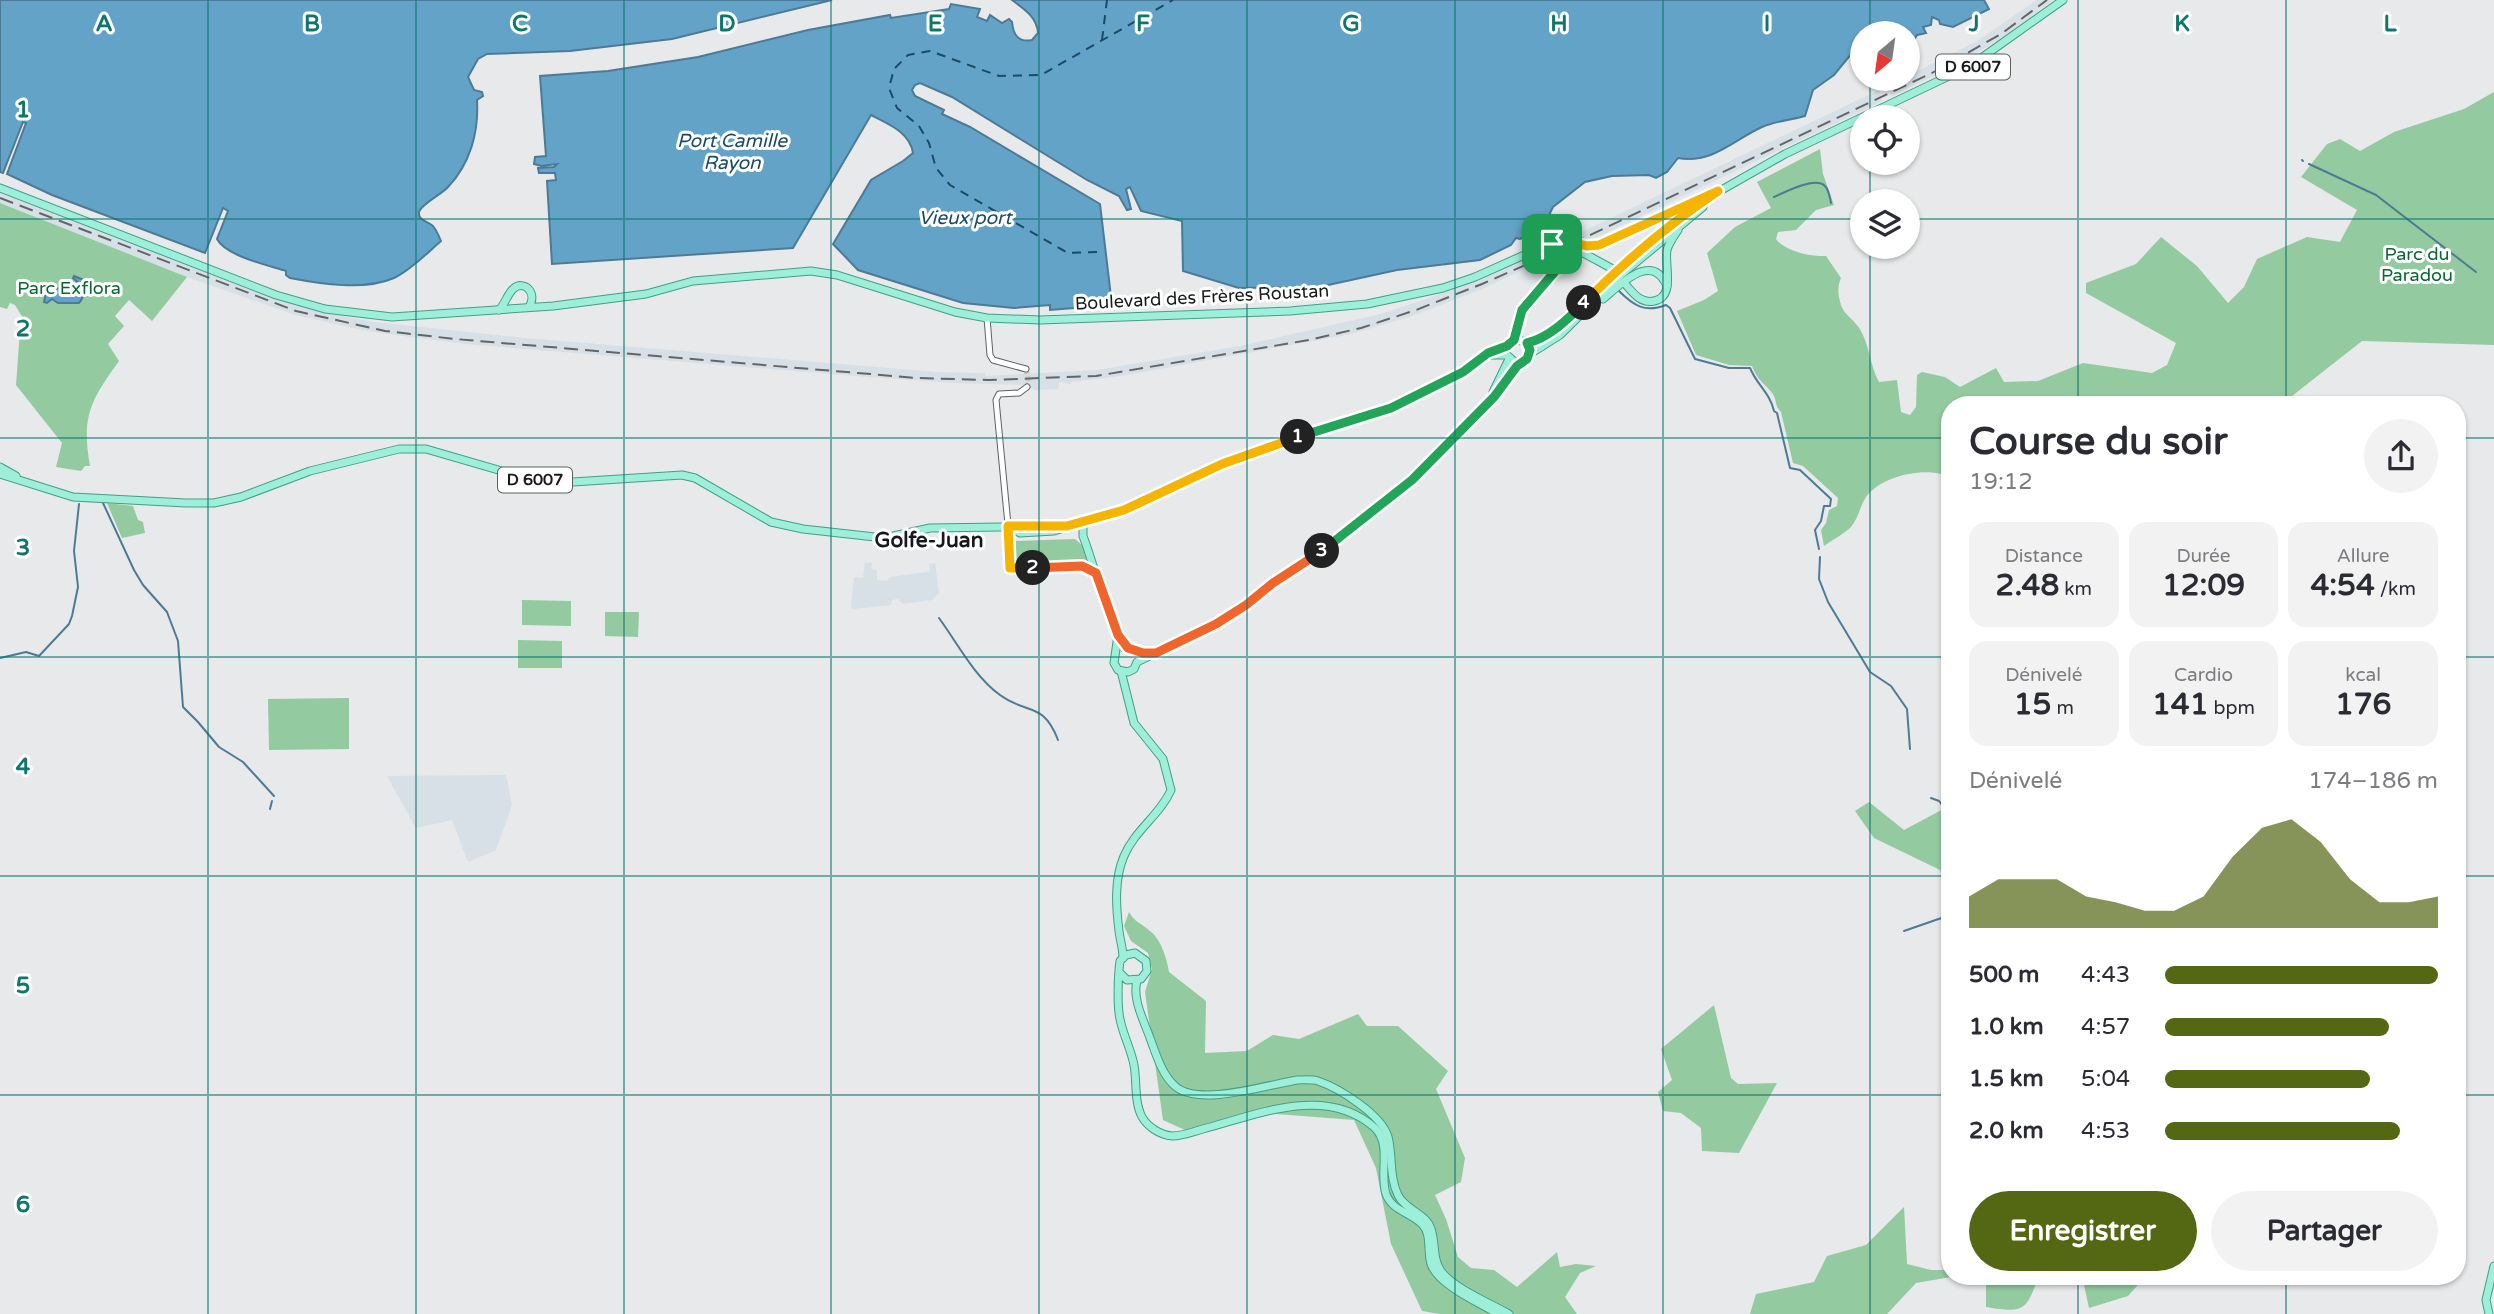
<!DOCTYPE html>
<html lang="fr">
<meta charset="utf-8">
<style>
:root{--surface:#fff;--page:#f2f2f3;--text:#2b2b33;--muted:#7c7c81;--accent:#546814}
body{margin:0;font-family:"Varela Round",sans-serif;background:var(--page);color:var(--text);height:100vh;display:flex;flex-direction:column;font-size:26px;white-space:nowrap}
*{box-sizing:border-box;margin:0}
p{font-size:23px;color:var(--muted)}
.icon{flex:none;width:38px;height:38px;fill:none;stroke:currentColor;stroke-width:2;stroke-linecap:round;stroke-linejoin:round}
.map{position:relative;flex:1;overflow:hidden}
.details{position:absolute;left:1941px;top:396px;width:525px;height:889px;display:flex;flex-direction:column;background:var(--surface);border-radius:28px;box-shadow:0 2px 5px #0004}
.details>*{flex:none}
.needle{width:46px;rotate:209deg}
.fabs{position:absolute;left:1850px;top:21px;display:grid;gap:14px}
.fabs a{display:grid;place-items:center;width:70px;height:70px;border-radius:50%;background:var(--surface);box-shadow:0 2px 5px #0004;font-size:35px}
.pin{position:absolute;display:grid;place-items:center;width:60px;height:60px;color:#fff;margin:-30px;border-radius:14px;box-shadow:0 4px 10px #0006}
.km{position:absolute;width:35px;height:35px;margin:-18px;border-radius:50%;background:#222;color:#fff;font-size:19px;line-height:35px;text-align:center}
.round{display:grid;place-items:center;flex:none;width:74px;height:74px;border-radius:37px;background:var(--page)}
.overview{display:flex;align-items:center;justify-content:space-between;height:119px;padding:0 28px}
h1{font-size:38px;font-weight:800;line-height:52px}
.figures{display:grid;grid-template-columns:repeat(3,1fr);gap:10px;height:119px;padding:7px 28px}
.figures div{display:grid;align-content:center;border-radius:18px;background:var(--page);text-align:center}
.figures b{font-size:30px;font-weight:800}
.figures small{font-size:19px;font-weight:400}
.figures p{font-size:19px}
.chart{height:196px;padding:14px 28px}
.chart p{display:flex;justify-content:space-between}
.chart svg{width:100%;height:126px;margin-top:7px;fill:var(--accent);opacity:.7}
.cta{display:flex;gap:14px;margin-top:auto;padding:14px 28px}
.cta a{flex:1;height:80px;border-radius:42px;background:var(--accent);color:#fff;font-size:28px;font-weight:800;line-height:80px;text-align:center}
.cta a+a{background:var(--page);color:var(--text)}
ul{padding:0 28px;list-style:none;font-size:23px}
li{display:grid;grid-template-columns:112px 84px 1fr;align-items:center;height:52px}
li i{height:18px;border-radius:9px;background:var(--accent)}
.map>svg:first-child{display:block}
.built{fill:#d7dfe7}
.green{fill:#94caa0}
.water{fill:#64a3c8;stroke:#4d7a94;stroke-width:2}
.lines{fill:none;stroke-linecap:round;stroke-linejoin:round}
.stream{stroke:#4d7a94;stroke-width:2}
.ferry{stroke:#1a4b66;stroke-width:2;stroke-dasharray:9 7;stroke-linecap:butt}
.minor-tunnel{stroke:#c8cacc;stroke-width:5;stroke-dasharray:5 2.5;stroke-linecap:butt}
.minor-casing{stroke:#5f6062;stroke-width:7}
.major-casing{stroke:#449e85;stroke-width:9}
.minor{stroke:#fff;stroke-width:5}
.major{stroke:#9defd9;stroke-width:7}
.rail{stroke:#636566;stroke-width:2;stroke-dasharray:14 7;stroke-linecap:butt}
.major-bridge-casing{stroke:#449e85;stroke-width:9;stroke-linecap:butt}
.major-bridge{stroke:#9defd9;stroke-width:7}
.split-1-casing{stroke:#fff;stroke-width:14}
.split-2-casing{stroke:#fff;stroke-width:14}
.split-3-casing{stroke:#fff;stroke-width:14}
.split-4-casing{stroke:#fff;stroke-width:14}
.split-5-casing{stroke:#fff;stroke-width:14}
.split-1{stroke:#22a559;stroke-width:9}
.split-2{stroke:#f5b400;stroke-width:9}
.split-3{stroke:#f0652b;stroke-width:9}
.split-4{stroke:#22a559;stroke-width:9}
.split-5{stroke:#f5b400;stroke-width:9}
.grid{fill:none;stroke:#0f766e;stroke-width:2;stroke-opacity:0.55}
.labels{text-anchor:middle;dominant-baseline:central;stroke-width:6;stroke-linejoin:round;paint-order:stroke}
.shield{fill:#fff;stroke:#5d5e5f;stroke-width:2}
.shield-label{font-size:16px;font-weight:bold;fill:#18191a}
.park-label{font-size:18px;fill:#0b6632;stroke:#fff}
.street-label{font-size:18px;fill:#18191a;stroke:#fff}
.water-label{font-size:19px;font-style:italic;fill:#1a4b66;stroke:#fff}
.quarter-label{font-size:21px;font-weight:bold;fill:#18191a;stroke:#fff}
.grid-label{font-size:23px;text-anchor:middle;font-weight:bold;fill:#0f766e;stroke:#fff;stroke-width:6;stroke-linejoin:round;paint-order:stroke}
</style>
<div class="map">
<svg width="2494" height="1314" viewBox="0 0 2494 1314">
<rect width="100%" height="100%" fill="#e7e9eb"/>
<g class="built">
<polygon points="2037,0 2053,0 2009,33 1963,62 1892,96 1886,87 1908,79 1908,76 1977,41"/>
<polygon points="1879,90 1882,101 1589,241 1582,242 1569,238"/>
<polygon points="0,191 267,295 327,313 374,322 525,338 936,372 985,373 985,376 1097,370 1240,346 1381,314 1447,292 1558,245 1565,250 1482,289 1412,316 1351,334 1121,376 1071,382 1070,384 1059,382 1058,389 1035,390 1025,385 956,383 869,377 466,344 372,332 295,315 187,277 0,203"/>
<polygon points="865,562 872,563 871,569 877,570 877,580 887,581 890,577 927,572 930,571 929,564 935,563 939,593 932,600 903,604 898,599 892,600 891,605 853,609 851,607 854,577 863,578"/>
<polygon points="506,775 512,805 496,850 468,862 452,820 416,828 387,776"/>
</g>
<g class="green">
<path d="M2494,92V345L2362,341L2282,404H1950L1949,487L1941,474C1919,468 1880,477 1866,497C1860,506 1858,519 1851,527C1844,534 1832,540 1824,546L1821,530L1826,523L1829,510L1837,506L1838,498L1803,466L1793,463L1781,412C1775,406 1777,403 1774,396C1768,385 1759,384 1752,366L1729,365L1696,355L1677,311L1704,300L1718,291L1707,253L1735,227L1771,208L1757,182L1820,149L1823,174L1834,205L1816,210L1796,230L1778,232L1776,239C1784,251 1812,257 1826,256L1841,278C1837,287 1838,295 1841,305C1844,315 1856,321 1861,331C1870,347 1870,366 1879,382L1897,380L1901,412L1910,415L1916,407L1917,375L1922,372L1945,377L1960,387L1996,368L2004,382L2038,381L2083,363L2152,373L2167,365L2176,343L2086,293V283L2136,264L2161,237L2197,266L2228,303L2244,287L2257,259L2307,237L2340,242L2357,210L2301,177L2327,144L2340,139L2360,151L2394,132L2464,109Z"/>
<path d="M0,203L187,277L152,321L129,300L115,316L124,326L108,344L119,361C91,400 81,416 90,466H85L81,471L56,467L62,443L16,385L20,330H28V326L15,305L10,303L7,309L0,307Z"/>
<polygon points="107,503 133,506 138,520 143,522 145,533 122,538"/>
<polygon points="1075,539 1083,546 1087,557 1085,563 1014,564 1013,541"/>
<polygon points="522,600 571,601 571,626 522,625"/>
<polygon points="605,612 639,612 638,637 605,636"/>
<polygon points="518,640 562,641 562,668 518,668"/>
<polygon points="349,698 349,749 269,750 268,699"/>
<polygon points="1869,802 1904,830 1949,806 1949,899 1940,870 1874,838 1855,811"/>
<path d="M1129,912C1134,922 1141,923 1150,931C1161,939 1167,959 1169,972L1206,1001L1205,1053L1247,1051L1273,1035L1299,1039L1358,1014L1367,1026H1398L1448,1071L1436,1089L1465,1158L1461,1182L1435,1195L1446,1219L1458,1257L1471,1268L1494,1270L1517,1287L1557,1252L1560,1267L1576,1264L1596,1266L1580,1273L1565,1297L1577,1314H1439L1422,1311L1391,1244L1376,1168L1354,1120L1262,1113L1187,1131L1163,1120L1145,992L1152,969L1148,953L1131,941L1124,926Z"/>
<polygon points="1714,1005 1731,1078 1738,1084 1777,1083 1739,1153 1702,1151 1701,1128 1681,1113 1663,1111 1658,1092 1672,1080 1661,1049"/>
<polygon points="1904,1207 1907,1264 1931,1270 1949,1270 1950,1276 1957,1276 1916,1283 1887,1314 1750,1314 1756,1294 1814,1282 1827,1256 1866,1245"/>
<path d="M1962,1276H2039C2026,1309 2026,1314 1986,1307V1281Z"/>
<polygon points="2082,1276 2146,1276 2128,1296 2089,1308"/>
</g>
<g class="water">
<path d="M0,0H832L672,39L570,51L487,54L478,59L468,77L474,90L482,92L483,96L477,100C479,132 470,164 448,187C442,194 420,205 419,212C418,221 428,221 433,226C436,230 439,236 441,241C427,253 411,270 394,278C364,291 321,284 290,278L286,275V271C267,265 226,256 217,239L228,211L223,208L205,253L52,195L7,174L26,123L23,122L3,173L0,172Z"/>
<path d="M1012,0H1984L1989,9L1953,27L1940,24L1939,20L1932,17L1931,25L1923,27L1926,33L1917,35L1914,40L1908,42V33H1862V49L1857,47L1834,75L1813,90L1805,116C1791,120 1775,121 1762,127C1733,140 1713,164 1678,158L1667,172L1656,178L1649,175L1612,176L1585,182L1553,207L1550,213L1551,220L1546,229L1520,239L1516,238L1511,245L1480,260L1397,270L1319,287L1239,288L1183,271L1182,221L1141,211L1130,187L1126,189L1131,209L1127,210L1119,196L1087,180L952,97L920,83L915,85L912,90L915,96L944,110L942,114L970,127L1100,204L1112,305L1050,310V305L1014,308L963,303L858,270L833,244L871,180L903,161L913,153C910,132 888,124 871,115L793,248L552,264L547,181L556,180L555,173H539L538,168L554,167L557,164L541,166L534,164L535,157L546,156L540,76L608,71L698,57L808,30L890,15L891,18L949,9L951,4L980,9L977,17L987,21L990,15L1002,23L1009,19L1012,22C1013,34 1018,43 1032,40L1038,33C1037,17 1024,9 1012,0Z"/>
<path d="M74,276L84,280C85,287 84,298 79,303H58L52,299L47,303L44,302L46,293L62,286L71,295L78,293L83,287L73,278Z"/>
</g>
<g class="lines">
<g class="stream">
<polyline points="2302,160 2303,161"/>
<polyline points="2309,164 2376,195 2476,272"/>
<path d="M1774,197C1785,192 1816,176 1825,186C1829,190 1830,198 1831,203"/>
<path d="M1619,291C1634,306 1645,313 1666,305L1670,308L1695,359L1729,368H1750C1757,385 1770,393 1774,411L1777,413L1790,468L1800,470L1831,499L1830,506H1824L1821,521L1815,530L1819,549"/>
<polyline points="103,503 134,570 143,585 167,612 178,641 183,707 198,722 219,747 243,762 274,796"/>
<polyline points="1820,557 1819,579 1828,602 1870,672 1891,686 1907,709 1910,749"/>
<path d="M939,618C958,644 974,676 1000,695C1027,715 1043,701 1058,740"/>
<polyline points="0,658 26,652 39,656 69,624 72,616 78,587 74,551 79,504"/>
<polyline points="1931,798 1939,801 1950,815"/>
<polyline points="270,809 272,801"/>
<polyline points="1904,931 1950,915"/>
</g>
<g class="ferry">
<polyline points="1102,40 1107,0"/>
<polyline points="1097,252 1068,253 950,185 936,168 929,143 919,126 897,108 889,88 894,69 908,55 930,51 999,76 1041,75 1173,0"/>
</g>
<polyline class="minor-tunnel" points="1026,369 1029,382 1027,387"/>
<g class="minor-casing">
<g id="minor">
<polyline points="987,318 990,355 993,360 1026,369"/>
<polyline points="1027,387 1019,393 999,394 996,400 1009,535 1010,568 1082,566 1095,572"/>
</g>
</g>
<g class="major-casing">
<g id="major">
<polyline points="0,188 276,295 325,309 392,317 553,306 646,294 693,281 811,271 837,275 955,312 987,318 1040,320 1290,311 1367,304 1443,288 1475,277 1560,239 1566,239"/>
<polyline points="1573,245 1599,245 1702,199"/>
<polyline points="1574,248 1611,268"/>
<path d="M1626,285C1633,293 1641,304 1654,301C1676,297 1664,265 1667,250C1669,243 1674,236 1678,230"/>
<path d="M1603,299C1621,284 1652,251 1667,286"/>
<path d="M499,310C505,304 507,295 513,289C524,279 538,293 529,307"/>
<polyline points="1514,340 1531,342 1553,330 1574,313 1617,269 1673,223 1718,192 1785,154 1970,66 2063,0"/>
<polyline points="1491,355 1507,355 1516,363 1525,361 1530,354 1560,335 1622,274 1703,207"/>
<polyline points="1493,392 1509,359"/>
<polyline points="0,467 16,476"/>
<polyline points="0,474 73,497 186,503 214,503 241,497 310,471 399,449 426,449 526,478 557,483 682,475 695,478 771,522 803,529 884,538 930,528 1067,526"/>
<path d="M1086,521L1083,525V536C1097,573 1105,615 1128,648"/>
<polyline points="1008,526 1020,533 1054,531 1124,510 1234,459 1378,413 1406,401 1463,372 1488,353 1507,346 1514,340 1522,310 1563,262 1571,247"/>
<polyline points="1259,597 1273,583 1309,560 1406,486 1494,397 1520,363"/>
<polyline points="1118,635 1114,663 1118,670 1128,672 1134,669 1137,662 1216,624 1262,595"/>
<polyline points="1124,648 1153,653"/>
<path d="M1121,671L1134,723L1163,759L1171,790C1160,815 1135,830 1124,856C1114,879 1116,907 1119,931C1120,940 1123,948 1123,958"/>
<path d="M1120,973L1127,980L1141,979L1147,971L1146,961L1135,953L1126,955L1120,961C1118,975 1117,1006 1120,1019C1123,1035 1131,1049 1134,1065C1137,1081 1134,1102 1142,1117C1148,1127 1160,1135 1172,1136C1183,1136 1192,1132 1203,1129C1256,1115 1326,1084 1375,1128C1392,1145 1379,1173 1386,1194C1392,1211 1410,1212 1422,1224C1432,1234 1427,1252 1431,1264C1438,1285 1480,1303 1498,1314"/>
<path d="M1137,981C1132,999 1144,1021 1150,1038C1156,1054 1162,1075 1175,1086C1198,1107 1267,1085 1297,1080C1304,1080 1311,1079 1318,1081C1339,1088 1382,1115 1388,1137C1393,1156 1389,1177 1398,1195C1405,1210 1426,1213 1431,1229C1436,1243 1432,1258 1441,1271C1453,1288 1490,1303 1509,1314"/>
<polyline points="2489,1314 2486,1300 2494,1266"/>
</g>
</g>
<use href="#minor" class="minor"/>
<use href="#major" class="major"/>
<polyline class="rail" points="0,198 296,311 385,331 455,339 917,378 988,380 1096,376 1309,340 1361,328 1416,310 1482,284 1546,256 1932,73 2001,34 2047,0"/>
<g class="major-bridge-casing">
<g id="major-bridge">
<polyline points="1566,239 1579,244"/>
<polyline points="1552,244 1561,243 1571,247"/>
</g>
</g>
<use href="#major-bridge" class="major-bridge"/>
</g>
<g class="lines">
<g class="split-1-casing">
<polyline id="split-1" points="1298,437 1391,408 1463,372 1488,353 1507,346 1514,340 1522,310 1563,262 1571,247 1561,243 1552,244"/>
</g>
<g class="split-2-casing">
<polyline id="split-2" points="1033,568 1010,568 1008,526 1067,526 1124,510 1222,464 1298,437"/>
</g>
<g class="split-3-casing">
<polyline id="split-3" points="1033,568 1082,566 1096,573 1118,635 1128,648 1143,653 1156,653 1216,624 1246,605 1273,583 1322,551"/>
</g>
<g class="split-4-casing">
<path id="split-4" d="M1322,551L1412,480L1494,397L1517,366L1527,359L1530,350L1527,343C1549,338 1568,319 1584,303"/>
</g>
<g class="split-5-casing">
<path id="split-5" d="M1552,244L1560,239L1587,246L1599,245L1718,191C1669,224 1625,261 1584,303"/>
</g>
<use href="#split-1" class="split-1"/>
<use href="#split-2" class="split-2"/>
<use href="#split-3" class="split-3"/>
<use href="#split-4" class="split-4"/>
<use href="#split-5" class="split-5"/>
</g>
<path class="grid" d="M208,0V1314M416,0V1314M624,0V1314M831,0V1314M1039,0V1314M1247,0V1314M1455,0V1314M1663,0V1314M1870,0V33M2078,0V404M2286,0V404M1870,79V117M1870,163V201M0,219H1862M1908,219H2494M1870,247V1314M0,438H1950M2457,438H2494M0,657H1950M2457,657H2494M0,876H1950M2457,876H2494M0,1095H1950M2457,1095H2494M2078,1276V1314M2286,1276V1314"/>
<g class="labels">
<g class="shield">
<rect x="1936" y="54.5" width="74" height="25" rx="5"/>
<rect x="498" y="467.5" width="74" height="25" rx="5"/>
</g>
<g class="shield-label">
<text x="1973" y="67">D 6007</text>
<text x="535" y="480">D 6007</text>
</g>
<g class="park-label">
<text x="2417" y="254">Parc du<tspan x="2417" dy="21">Paradou</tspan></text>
<text x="69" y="288">Parc Exflora</text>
</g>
<g class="street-label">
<text transform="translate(1202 297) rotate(-3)">Boulevard des Frères Roustan</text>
</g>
<g class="water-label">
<text x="732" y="141">Port Camille<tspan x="732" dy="22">Rayon</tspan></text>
<text x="965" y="218">Vieux port</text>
</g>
<g class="quarter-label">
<text x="929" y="540">Golfe-Juan</text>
</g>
</g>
<g class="grid-label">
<text x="104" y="31">A</text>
<text x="312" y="31">B</text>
<text x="520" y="31">C</text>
<text x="727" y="31">D</text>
<text x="935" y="31">E</text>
<text x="1143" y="31">F</text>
<text x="1351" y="31">G</text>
<text x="1559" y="31">H</text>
<text x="1767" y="31">I</text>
<text x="1974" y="31">J</text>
<text x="2182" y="31">K</text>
<text x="2390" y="31">L</text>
<text x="23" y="117">1</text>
<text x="23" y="336">2</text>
<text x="23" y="555">3</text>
<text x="23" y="774">4</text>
<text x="23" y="993">5</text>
<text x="23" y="1212">6</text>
</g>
</svg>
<div class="fabs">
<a><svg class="needle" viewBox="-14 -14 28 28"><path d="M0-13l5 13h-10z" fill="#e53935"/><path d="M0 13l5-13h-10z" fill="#7c7c81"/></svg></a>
<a><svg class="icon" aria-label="locate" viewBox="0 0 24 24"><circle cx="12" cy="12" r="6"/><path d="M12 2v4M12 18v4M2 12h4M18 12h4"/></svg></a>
<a><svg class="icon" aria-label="layers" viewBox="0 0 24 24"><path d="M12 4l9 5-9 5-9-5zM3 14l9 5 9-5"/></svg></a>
</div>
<div class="pin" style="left:1552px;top:244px;background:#1e9e55"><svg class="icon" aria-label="arrive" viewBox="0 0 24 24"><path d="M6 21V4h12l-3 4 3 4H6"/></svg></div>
<b class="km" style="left:1298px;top:437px">1</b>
<b class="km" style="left:1033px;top:568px">2</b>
<b class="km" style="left:1322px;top:551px">3</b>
<b class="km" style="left:1584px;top:303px">4</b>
<section class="details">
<div class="overview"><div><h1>Course du soir</h1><p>19:12</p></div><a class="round"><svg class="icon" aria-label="share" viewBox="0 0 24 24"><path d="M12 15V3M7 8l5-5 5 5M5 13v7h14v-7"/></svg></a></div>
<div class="figures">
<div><p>Distance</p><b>2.48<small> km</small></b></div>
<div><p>Durée</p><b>12:09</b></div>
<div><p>Allure</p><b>4:54<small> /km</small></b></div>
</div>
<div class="figures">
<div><p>Dénivelé</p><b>15<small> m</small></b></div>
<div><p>Cardio</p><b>141<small> bpm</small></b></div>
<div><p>kcal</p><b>176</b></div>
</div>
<div class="chart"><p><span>Dénivelé</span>174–186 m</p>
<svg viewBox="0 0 160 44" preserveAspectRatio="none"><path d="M0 44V33L10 27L20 27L30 27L40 33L50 35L60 38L70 38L80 33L90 19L100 9L110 6L120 14L130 27L140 35L150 35L160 33V44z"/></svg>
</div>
<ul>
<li><b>500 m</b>4:43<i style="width:100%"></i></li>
<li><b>1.0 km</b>4:57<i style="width:82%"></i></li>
<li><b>1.5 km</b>5:04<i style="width:75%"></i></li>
<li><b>2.0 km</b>4:53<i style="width:86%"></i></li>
</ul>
<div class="cta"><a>Enregistrer</a><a>Partager</a></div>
</section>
</div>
